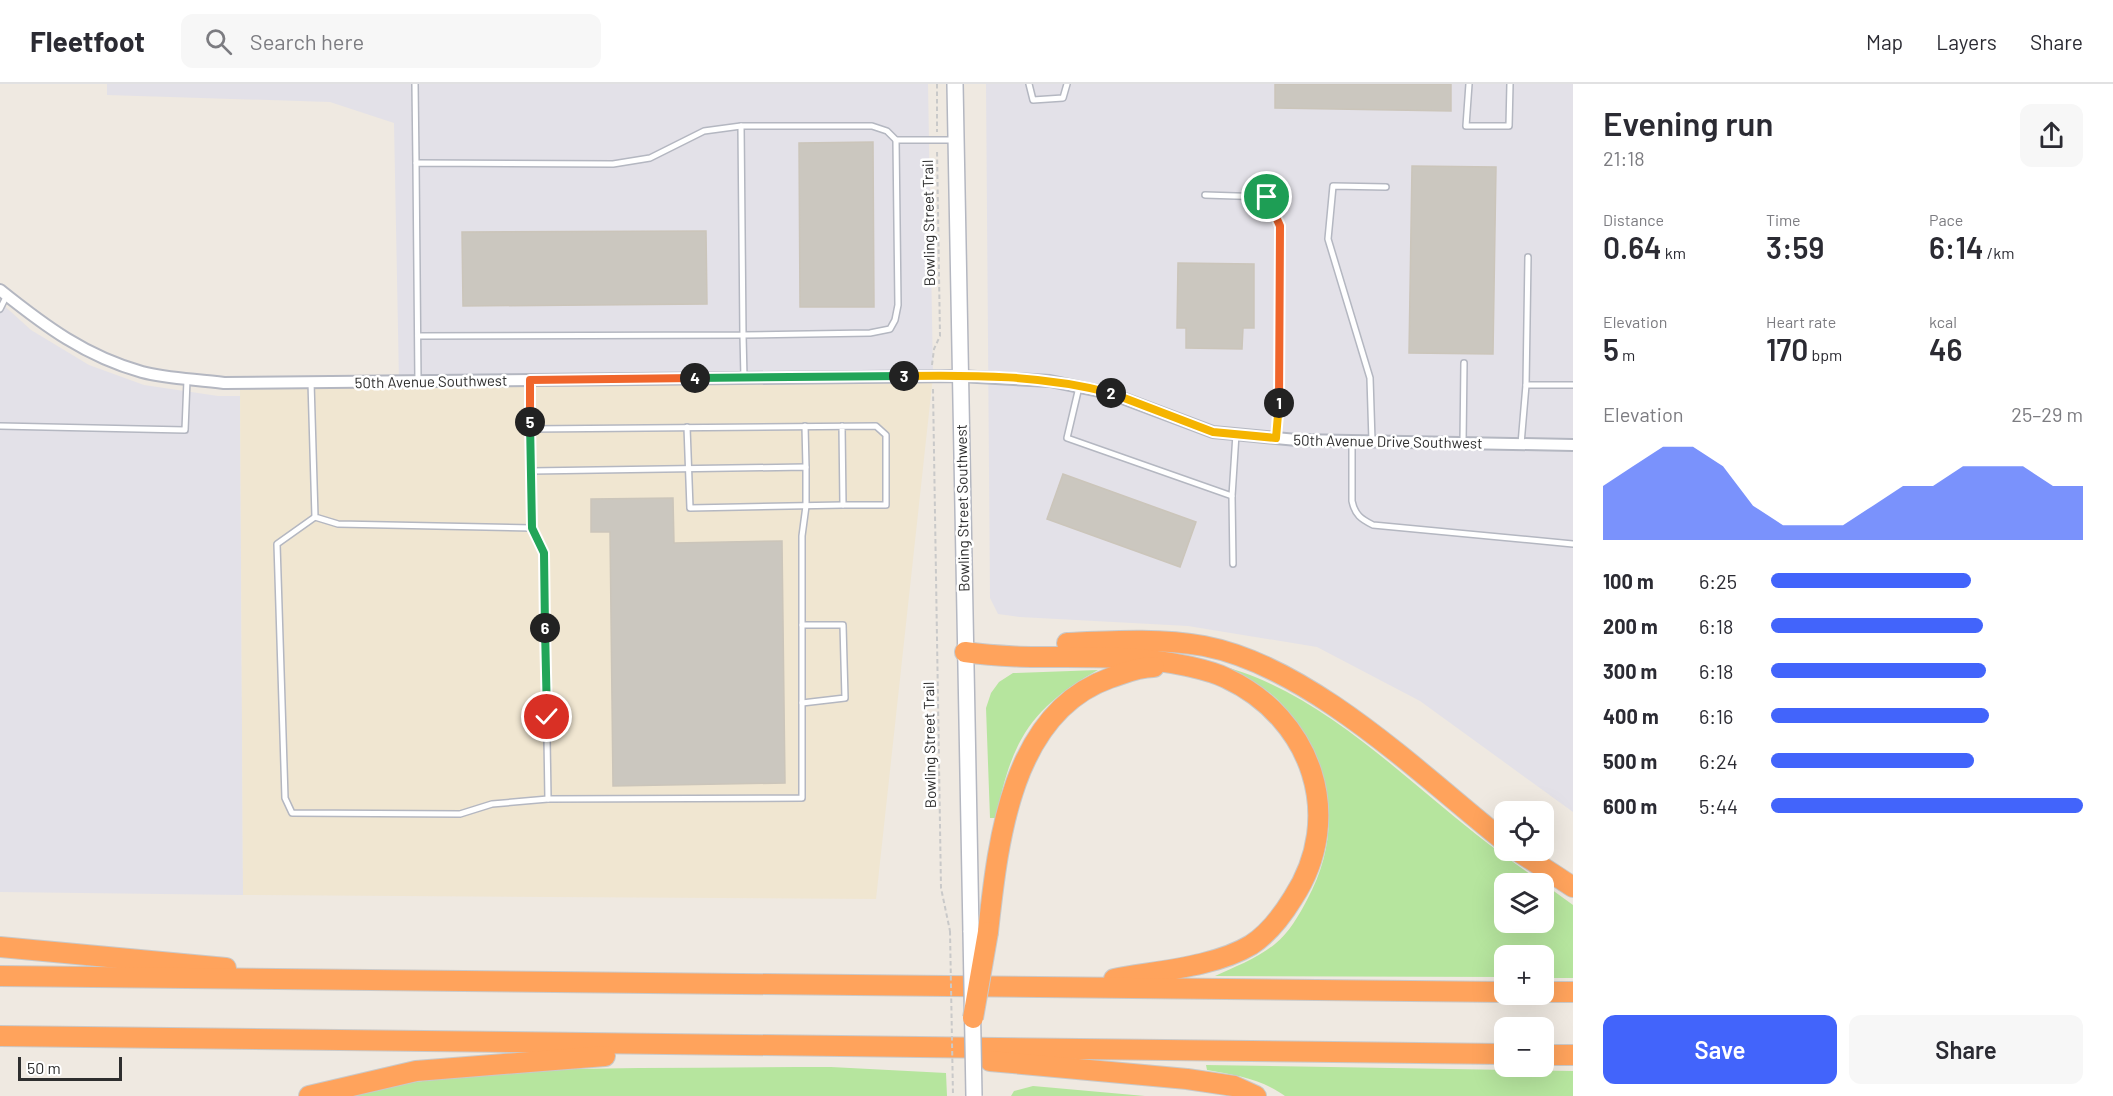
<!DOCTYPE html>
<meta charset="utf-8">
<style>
:root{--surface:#fff;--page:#f7f7f7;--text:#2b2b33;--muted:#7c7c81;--line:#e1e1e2;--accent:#4264fb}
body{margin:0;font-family:Barlow,sans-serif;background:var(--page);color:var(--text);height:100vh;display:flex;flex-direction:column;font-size:22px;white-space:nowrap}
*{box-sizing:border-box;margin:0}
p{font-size:20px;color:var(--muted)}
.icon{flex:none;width:33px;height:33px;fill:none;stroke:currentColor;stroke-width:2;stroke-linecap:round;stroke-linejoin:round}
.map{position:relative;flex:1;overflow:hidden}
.side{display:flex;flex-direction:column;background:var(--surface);width:540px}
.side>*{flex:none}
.tools{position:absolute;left:1494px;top:717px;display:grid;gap:12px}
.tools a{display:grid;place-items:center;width:60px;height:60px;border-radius:12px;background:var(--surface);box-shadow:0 6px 24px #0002;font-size:30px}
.scale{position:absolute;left:18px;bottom:15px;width:104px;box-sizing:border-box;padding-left:6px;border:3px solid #2e2e2e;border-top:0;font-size:16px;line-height:21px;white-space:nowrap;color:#2e2e2e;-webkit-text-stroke:4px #fff;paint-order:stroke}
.pin{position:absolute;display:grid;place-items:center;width:51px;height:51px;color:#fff;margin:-26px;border:3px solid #fff;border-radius:50%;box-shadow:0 2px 6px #0007}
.km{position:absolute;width:30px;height:30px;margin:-15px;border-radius:50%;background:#222;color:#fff;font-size:16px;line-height:30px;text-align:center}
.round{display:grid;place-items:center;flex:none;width:63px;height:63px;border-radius:12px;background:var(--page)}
.summary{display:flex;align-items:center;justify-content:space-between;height:102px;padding:0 30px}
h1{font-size:33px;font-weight:600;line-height:45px}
.stats{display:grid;grid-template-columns:repeat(3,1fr);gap:9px;height:102px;padding:6px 30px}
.stats div{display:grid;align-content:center}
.stats b{font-size:30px;font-weight:600}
.stats small{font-size:16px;font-weight:400}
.stats p{font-size:16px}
.chart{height:168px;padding:12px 30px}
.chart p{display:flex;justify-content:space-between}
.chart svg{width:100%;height:108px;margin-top:6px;fill:var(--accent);opacity:.7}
.cta{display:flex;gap:12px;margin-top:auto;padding:12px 30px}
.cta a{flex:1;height:69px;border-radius:12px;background:var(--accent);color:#fff;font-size:24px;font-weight:600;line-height:69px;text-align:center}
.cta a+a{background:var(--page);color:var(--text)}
ul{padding:0 30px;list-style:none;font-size:20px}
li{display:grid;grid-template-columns:96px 72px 1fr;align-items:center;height:45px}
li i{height:15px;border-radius:8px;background:var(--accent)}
header{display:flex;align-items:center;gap:36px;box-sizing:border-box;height:84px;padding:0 30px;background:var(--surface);border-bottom:2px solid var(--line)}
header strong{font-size:28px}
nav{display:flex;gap:33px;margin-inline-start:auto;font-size:21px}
.search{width:420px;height:54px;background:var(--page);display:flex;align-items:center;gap:15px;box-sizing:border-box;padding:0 21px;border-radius:12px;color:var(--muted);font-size:22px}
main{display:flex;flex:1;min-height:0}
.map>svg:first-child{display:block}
.industrial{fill:#e3e1e8}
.education{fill:#f0e6d1}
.green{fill:#b6e59e}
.building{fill:#cbc7bf;stroke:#cbc5ba;stroke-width:1.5}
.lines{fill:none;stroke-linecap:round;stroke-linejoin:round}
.service-casing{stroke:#b4b7c1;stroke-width:8}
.minor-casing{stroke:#b4b7c1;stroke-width:14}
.secondary-casing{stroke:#b4b7c1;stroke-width:18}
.motorway-casing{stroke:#c9c9c9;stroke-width:22}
.path{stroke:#c9c9c9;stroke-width:2;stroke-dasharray:4.5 3;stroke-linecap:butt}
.service{stroke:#fff;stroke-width:5}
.minor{stroke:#fff;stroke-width:10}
.secondary{stroke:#fff;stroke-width:15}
.motorway{stroke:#ffa35c;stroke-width:20}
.secondary-bridge-casing{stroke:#b4b7c1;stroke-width:18;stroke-linecap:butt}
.motorway-bridge-casing{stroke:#c9c9c9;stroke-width:22;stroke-linecap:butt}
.path-bridge{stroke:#c9c9c9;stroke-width:2;stroke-dasharray:4.5 3;stroke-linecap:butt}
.secondary-bridge{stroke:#fff;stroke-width:15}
.motorway-bridge{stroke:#ffa35c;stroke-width:20}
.split-1-casing{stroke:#fff;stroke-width:12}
.split-2-casing{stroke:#fff;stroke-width:12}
.split-3-casing{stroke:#fff;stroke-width:12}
.split-4-casing{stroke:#fff;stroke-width:12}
.split-5-casing{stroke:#fff;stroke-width:12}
.split-6-casing{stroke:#fff;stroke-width:12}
.split-7-casing{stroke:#fff;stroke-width:12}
.split-1{stroke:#f0652b;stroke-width:8}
.split-2{stroke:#f5b400;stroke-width:8}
.split-3{stroke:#f5b400;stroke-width:8}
.split-4{stroke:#22a559;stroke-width:8}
.split-5{stroke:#f0652b;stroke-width:8}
.split-6{stroke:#22a559;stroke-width:8}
.split-7{stroke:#22a559;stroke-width:8}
.labels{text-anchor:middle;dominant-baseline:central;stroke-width:5;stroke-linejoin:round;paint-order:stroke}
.street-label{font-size:15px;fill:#2e2e2e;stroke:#fff}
</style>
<header>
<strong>Fleetfoot</strong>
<div class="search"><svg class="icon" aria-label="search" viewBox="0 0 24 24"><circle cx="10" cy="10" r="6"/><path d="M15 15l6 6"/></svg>Search here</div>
<nav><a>Map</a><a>Layers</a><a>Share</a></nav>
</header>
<main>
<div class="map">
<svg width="1573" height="1012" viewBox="0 0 1573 1012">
<rect width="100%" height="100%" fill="#efe9e1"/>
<g class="industrial">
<polygon points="107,0 928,0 933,292 399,297 394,39 330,18 107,11"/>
<polygon points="986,0 1573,0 1573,728 1420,617 1317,563 1188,542 1020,533 998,530 990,514"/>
<polygon points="0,218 31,246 89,281 144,301 218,312 240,312 243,811 0,808"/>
</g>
<polygon class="education" points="933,292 876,815 243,811 240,299"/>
<g class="green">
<path d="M1210,579C1315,602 1395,687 1477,751C1498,768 1521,783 1543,800H1504V838H1544V800L1573,821V894H1544V872H1504V893L1215,892C1235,883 1258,874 1275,860C1289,849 1299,831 1307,816C1345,747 1332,673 1278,616C1260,598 1233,589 1210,579Z"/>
<path d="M1098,586C1030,624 1011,658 996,734H990L986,624L991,609L999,598L1013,589Z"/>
<path d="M1206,981L1573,987V1012H1285C1262,995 1235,991 1207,986Z"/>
<path d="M831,983L946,989L947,1012H349C444,987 541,985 639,984C703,984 767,983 831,983Z"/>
<polygon points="1033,1002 1145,1012 1011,1012 1014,1007"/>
</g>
<g class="building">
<polygon points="1275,0 1451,0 1451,27 1275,24"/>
<polygon points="873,58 874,223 800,223 799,59"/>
<polygon points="1412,82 1496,83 1493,270 1409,269"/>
<polygon points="706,147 707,220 463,222 462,148"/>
<polygon points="1178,179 1254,180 1254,244 1243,244 1242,265 1186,264 1186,244 1177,244"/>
<polygon points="1063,390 1196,438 1180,483 1047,435"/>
<polygon points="673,414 674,459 782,457 785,699 613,702 610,448 591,448 591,415"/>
</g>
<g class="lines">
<g class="service-casing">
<g id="service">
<polyline points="415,0 416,79"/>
<polyline points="1029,0 1033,16 1063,14 1067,0"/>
<polyline points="1469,0 1466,42 1509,42 1510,0"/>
<polyline points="1205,111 1267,113 1280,142 1280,246 1276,354"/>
<polyline points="0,225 7,211"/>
<polyline points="418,252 743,251 741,42"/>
<polyline points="744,294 743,251 870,249 890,245 895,236 898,221 896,56 954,56"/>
<polyline points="418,297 416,79 613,80 650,74 704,47 741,42 872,42 887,47 896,56"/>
<polyline points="311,298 315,433 338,440 532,444 529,296"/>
<polyline points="1526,301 1573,301"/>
<polyline points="1079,303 1067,354 1232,412 1236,350"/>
<polyline points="0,342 185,346 187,296"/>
<polyline points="805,342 806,383"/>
<polyline points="687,343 690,424 843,421"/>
<polyline points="530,345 876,342 886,351 886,421 843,421 842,342"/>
<path d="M1352,357V417C1355,431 1361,435 1373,441L1573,460"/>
<polyline points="1372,357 1370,294 1328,155 1333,102 1386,103"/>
<polyline points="1463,358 1464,279"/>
<polyline points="1521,360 1526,301 1528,173"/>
<polyline points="531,387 806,383 806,422 802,452 802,714 548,715 544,469 532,444"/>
<polyline points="1232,412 1233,480"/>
<polyline points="315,433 277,460 285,714 292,729 460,730 492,720 548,715"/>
<polyline points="802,541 843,541 845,614 802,619"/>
</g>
</g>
<g class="minor-casing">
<path id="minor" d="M0,206C45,242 85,272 142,288C168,295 197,295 224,299L959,292L1050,297L1109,309L1213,348L1297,356L1573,361"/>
</g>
<g class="secondary-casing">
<polyline id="secondary" points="955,0 971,848"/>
</g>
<g class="motorway-casing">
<g id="motorway">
<path d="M1067,559C1113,557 1160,554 1204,562C1310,582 1421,691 1504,757"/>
<path d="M965,568C1039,579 1114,566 1187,582C1200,585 1214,588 1226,594C1312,634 1346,733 1293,814C1282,832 1268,850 1251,861C1215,883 1156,887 1114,895"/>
<polyline points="1516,766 1573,803"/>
<path d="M988,848C998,757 1011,629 1110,594C1125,589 1138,583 1154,583"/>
<polyline points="0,863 226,884"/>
<polyline points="0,892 1504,908"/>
<polyline points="1544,908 1573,908"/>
<polyline points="0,952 1504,970"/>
<polyline points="1544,971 1573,971"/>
<polyline points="990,977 1187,995 1234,1002 1256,1012"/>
<polyline points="309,1012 416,987 605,972"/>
</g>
</g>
<g class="path">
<polyline points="937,0 937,48"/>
<polyline points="932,281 934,265 940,252 937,66"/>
<polyline points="933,305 941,804 950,847"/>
</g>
<use href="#service" class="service"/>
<use href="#minor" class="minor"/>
<use href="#secondary" class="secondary"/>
<use href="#motorway" class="motorway"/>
<g class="secondary-bridge-casing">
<polyline id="secondary-bridge" points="971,848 974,1012"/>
</g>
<g class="motorway-bridge-casing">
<polyline id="motorway-bridge" points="973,934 988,848"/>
</g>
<polyline class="path-bridge" points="950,847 953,1012"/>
<use href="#secondary-bridge" class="secondary-bridge"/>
<use href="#motorway-bridge" class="motorway-bridge"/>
</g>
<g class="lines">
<g class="split-1-casing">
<polyline id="split-1" points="1267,113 1280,142 1279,319"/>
</g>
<g class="split-2-casing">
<polyline id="split-2" points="1111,309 1213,348 1276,354 1279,319"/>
</g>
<g class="split-3-casing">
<path id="split-3" d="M904,292C973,291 1044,291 1111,309"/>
</g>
<g class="split-4-casing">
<polyline id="split-4" points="695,294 904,292"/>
</g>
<g class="split-5-casing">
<polyline id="split-5" points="530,338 530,296 695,294"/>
</g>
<g class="split-6-casing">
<polyline id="split-6" points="530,338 532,444 544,469 545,544"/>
</g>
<g class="split-7-casing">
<polyline id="split-7" points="545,544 547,633"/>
</g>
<use href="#split-1" class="split-1"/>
<use href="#split-2" class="split-2"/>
<use href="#split-3" class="split-3"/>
<use href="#split-4" class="split-4"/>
<use href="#split-5" class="split-5"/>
<use href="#split-6" class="split-6"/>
<use href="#split-7" class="split-7"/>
</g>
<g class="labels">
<g class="street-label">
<text transform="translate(928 139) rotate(-91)">Bowling Street Trail</text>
<text transform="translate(431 297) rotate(-1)">50th Avenue Southwest</text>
<text transform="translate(1388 357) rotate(1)">50th Avenue Drive Southwest</text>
<text transform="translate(962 424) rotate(-91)">Bowling Street Southwest</text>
<text transform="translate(929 661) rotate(-91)">Bowling Street Trail</text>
</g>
</g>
</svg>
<div class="tools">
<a><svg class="icon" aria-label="locate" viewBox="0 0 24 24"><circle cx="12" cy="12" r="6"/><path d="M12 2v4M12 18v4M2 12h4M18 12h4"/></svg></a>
<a><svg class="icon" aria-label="layers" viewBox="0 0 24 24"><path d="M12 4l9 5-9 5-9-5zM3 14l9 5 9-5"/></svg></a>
<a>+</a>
<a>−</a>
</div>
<div class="scale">50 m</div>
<div class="pin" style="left:1267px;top:113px;background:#1e9e55"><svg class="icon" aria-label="arrive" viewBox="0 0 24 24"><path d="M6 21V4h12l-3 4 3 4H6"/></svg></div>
<div class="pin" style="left:547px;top:633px;background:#d93025"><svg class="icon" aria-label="check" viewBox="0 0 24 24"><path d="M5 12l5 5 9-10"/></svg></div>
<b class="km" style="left:1279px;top:319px">1</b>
<b class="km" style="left:1111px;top:309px">2</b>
<b class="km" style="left:904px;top:292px">3</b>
<b class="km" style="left:695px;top:294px">4</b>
<b class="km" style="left:530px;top:338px">5</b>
<b class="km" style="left:545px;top:544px">6</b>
</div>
<section class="side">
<div class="summary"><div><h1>Evening run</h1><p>21:18</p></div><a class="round"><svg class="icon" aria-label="share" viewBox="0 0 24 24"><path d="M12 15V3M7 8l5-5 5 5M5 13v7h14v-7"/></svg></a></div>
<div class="stats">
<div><p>Distance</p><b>0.64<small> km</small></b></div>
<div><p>Time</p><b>3:59</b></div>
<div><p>Pace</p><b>6:14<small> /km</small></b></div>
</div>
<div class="stats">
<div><p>Elevation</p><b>5<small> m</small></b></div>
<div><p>Heart rate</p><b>170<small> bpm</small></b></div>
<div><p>kcal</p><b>46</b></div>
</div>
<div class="chart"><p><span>Elevation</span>25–29 m</p>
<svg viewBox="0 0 160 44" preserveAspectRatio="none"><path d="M0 44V22L10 14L20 6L30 6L40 14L50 30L60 38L70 38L80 38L90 30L100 22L110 22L120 14L130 14L140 14L150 22L160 22V44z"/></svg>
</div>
<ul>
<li><b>100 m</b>6:25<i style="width:64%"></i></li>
<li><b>200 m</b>6:18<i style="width:68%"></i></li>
<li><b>300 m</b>6:18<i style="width:69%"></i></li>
<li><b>400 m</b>6:16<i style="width:70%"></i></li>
<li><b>500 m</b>6:24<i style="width:65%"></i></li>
<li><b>600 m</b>5:44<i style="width:100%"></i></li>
</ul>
<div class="cta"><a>Save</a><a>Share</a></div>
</section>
</main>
